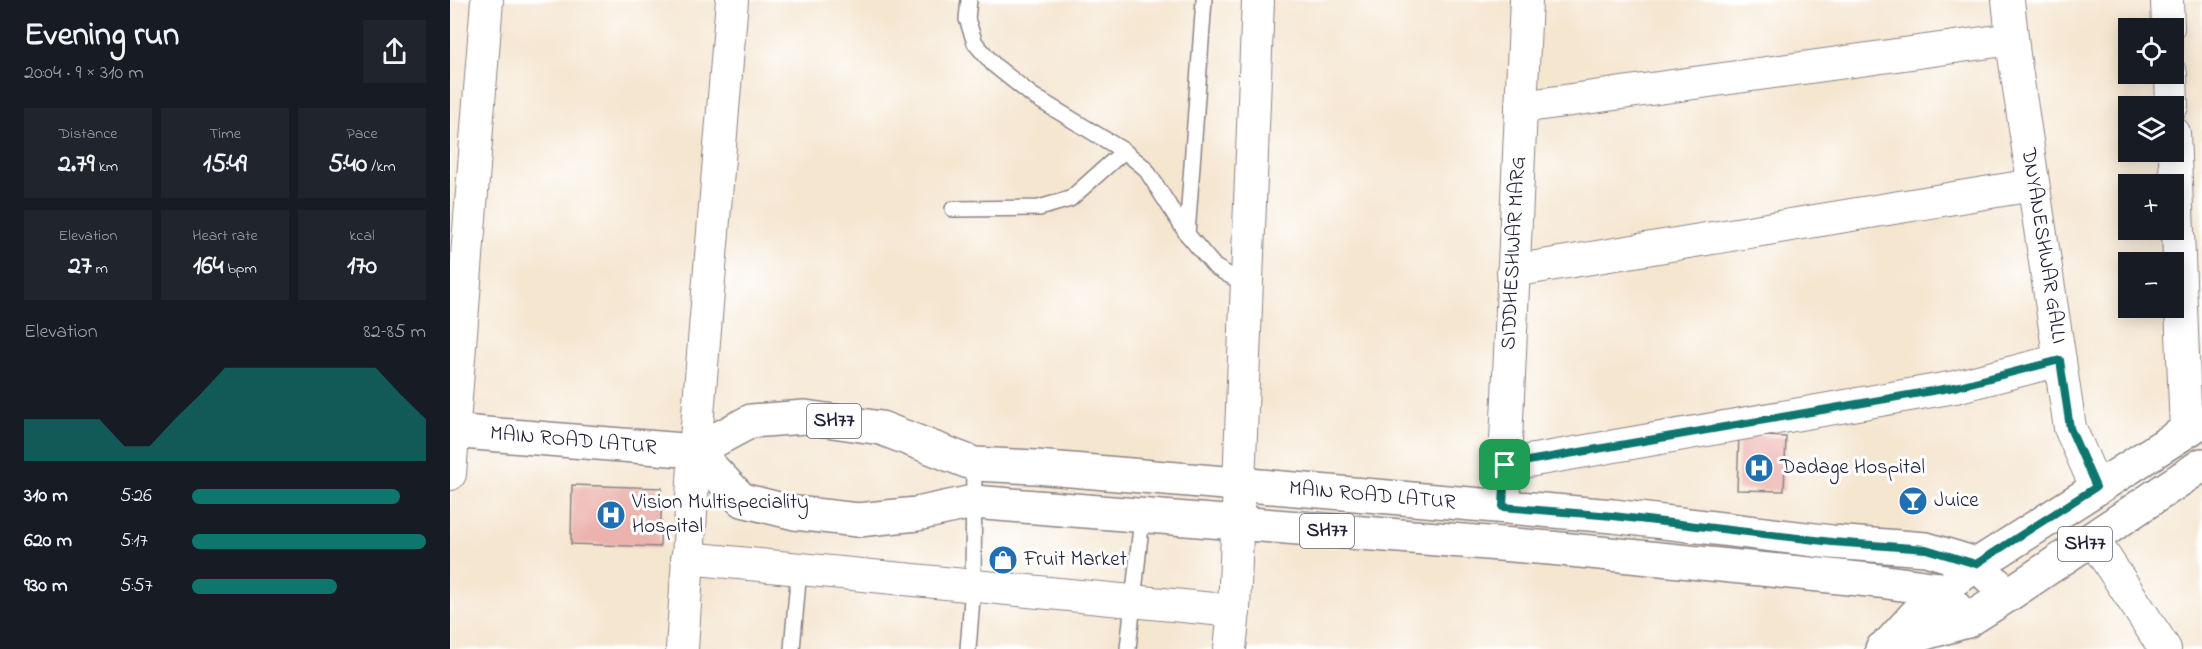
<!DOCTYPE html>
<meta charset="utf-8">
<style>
:root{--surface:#171b24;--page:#20242c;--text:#f1f3f6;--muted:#9ea1a6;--accent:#0f766e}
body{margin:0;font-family:"Indie Flower",sans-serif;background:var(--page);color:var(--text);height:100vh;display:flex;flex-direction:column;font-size:22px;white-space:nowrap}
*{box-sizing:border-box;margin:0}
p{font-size:20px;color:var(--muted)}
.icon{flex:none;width:33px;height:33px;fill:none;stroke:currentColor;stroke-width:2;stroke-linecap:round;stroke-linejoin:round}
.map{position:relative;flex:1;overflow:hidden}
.details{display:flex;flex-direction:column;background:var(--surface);width:450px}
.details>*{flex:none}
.tools{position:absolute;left:1668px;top:18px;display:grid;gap:12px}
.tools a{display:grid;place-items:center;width:66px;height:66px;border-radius:0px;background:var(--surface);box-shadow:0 3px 15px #0003;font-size:30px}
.pin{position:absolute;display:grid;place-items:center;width:51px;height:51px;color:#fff;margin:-26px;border-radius:12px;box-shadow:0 3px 9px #0006}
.round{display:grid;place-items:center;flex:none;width:63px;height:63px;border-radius:0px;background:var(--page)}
.overview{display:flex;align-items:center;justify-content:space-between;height:102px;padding:0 24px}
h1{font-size:33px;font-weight:700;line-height:45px}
.stats{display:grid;grid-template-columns:repeat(3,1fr);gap:9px;height:102px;padding:6px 24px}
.stats div{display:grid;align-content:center;border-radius:0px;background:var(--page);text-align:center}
.stats b{font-size:26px;font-weight:700}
.stats small{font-size:16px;font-weight:400}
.stats p{font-size:16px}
.chart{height:168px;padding:12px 24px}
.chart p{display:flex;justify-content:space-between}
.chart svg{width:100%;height:108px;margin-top:6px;fill:var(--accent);opacity:.7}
ul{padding:0 24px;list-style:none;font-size:20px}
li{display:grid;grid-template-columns:96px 72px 1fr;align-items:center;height:45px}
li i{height:15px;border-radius:8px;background:var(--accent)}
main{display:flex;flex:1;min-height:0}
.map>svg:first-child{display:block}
.building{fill:#ecb3ae}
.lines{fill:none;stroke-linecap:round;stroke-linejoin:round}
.lane-casing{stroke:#8c8486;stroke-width:18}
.street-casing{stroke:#8c8486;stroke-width:34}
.secondary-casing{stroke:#8c8486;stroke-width:36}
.primary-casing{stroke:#8c8486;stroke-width:36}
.lane{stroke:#fff;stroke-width:15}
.street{stroke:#fff;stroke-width:32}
.secondary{stroke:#fff;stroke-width:33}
.primary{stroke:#fff;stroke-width:33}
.route-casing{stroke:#fff;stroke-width:12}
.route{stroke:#0f766e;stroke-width:8}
.labels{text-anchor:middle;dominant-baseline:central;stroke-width:6;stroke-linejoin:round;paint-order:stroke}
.shield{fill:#fff;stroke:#646476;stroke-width:1.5}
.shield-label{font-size:20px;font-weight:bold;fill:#22223b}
.street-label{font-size:21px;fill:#22223b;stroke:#fff}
.poi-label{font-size:21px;fill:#22223b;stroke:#fff;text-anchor:start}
</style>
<main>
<section class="details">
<div class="overview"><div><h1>Evening run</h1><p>20:04 · 9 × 310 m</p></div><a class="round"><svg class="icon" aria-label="share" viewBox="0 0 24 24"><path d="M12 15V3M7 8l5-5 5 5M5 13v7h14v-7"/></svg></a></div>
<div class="stats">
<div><p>Distance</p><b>2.79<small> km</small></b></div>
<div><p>Time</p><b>15:49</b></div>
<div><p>Pace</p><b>5:40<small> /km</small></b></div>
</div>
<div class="stats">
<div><p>Elevation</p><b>27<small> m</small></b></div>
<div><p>Heart rate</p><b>164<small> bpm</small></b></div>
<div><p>kcal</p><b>170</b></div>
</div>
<div class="chart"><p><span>Elevation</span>82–85 m</p>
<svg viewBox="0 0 160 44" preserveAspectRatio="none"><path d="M0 44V27L10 27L20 27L30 27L40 38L50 38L60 27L70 17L80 6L90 6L100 6L110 6L120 6L130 6L140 6L150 17L160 27V44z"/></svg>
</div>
<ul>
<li><b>310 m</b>5:26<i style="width:89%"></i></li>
<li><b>620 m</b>5:17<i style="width:100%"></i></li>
<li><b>930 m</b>5:57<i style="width:62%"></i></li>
</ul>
</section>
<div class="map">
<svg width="1752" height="649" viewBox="0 0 1752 649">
<rect width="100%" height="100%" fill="#fff"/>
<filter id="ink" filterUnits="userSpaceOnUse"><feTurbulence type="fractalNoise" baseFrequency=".0167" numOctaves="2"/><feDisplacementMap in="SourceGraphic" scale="12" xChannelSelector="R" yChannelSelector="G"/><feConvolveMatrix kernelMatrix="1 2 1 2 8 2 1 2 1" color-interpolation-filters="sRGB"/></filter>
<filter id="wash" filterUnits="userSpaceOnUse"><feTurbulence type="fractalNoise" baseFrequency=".008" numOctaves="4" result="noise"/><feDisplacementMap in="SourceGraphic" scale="24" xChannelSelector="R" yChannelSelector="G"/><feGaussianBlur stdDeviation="1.35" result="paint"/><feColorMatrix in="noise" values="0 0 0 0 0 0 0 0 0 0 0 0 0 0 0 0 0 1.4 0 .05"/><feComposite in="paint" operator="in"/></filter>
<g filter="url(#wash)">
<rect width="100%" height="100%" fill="#f5e6d0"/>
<g id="blocks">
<g class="building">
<polygon points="1289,435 1336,437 1334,491 1287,490"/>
<polygon points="122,485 212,488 210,547 121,544"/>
</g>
</g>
</g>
<g filter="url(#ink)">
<use href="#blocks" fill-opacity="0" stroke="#8c8486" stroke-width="1.5"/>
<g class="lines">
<g class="lane-casing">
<g id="lane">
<polyline points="519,0 517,19 525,43 544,65 583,96 674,151 695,168 737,234 765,267 796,285"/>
<polyline points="503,209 589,208 620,199 674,151"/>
<polyline points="737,234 754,0"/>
<polyline points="342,649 349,569"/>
<polyline points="518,649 523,586 524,464"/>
<polyline points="678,649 692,517"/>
</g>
</g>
<g class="street-casing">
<g id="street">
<polyline points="1558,0 1564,55 1620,428 1646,487"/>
<polyline points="1717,0 1718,28"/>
<polyline points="1721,74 1722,106"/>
<polyline points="1071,107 1562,39"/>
<polyline points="1724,133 1736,431"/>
<polyline points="1063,271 1583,185"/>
<polyline points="1055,465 1505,387 1610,360"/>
<polyline points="0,474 37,0"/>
<polyline points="1053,507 1076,0"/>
<polyline points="1643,539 1715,649"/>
<polyline points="237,558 784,611"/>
<polyline points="232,649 245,451 282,0"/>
<polyline points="780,649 784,611 808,0"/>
</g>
</g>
<g class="secondary-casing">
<g id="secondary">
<polyline points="1440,643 1517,621"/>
<polyline points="1432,649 1440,643 1489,589"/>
</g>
</g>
<g class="primary-casing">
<g id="primary">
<polyline points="0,431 245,451"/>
<polyline points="245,451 292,500 345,513 408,520 467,514 523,502 1100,548 1429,581 1489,589 1517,621 1558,595 1752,465"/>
<polyline points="245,451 301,421 355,417 431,428 524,464 586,467 1163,516 1382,542 1476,549 1526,564 1558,595"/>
<polyline points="1508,577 1752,421"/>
</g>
</g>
<use href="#lane" class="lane"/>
<use href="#street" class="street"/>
<use href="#secondary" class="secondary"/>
<use href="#primary" class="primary"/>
</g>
</g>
<g class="lines" filter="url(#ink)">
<g class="route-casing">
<polygon id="route" points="1610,360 1620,428 1646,487 1526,564 1476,549 1382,542 1163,516 1053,507 1055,465 1505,387"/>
</g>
<use href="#route" class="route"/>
</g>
<defs>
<g id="hospital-disc" transform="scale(1.5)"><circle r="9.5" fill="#1f6fb2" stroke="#fff"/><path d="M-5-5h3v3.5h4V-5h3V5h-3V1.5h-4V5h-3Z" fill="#fff"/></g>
<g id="bar-disc" transform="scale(1.5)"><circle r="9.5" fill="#1f6fb2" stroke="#fff"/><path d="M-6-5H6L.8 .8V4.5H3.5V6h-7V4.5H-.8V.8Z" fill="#fff"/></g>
<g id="shop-disc" transform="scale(1.5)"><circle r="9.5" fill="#1f6fb2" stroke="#fff"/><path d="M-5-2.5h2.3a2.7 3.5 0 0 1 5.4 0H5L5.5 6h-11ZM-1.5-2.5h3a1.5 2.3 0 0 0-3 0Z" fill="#fff"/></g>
</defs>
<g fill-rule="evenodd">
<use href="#hospital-disc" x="1309" y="468"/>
<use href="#bar-disc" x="1463" y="501"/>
<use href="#hospital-disc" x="161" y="515"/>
<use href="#shop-disc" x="553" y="560"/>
</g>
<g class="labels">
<g class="shield">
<rect x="357" y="404" width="54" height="34" rx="4.5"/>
<rect x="850" y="514" width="54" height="34" rx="4.5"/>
<rect x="1608" y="527" width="54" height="34" rx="4.5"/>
</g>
<g class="shield-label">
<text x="384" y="421">SH77</text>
<text x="877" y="531">SH77</text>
<text x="1635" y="544">SH77</text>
</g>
<g class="street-label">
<text transform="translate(1593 246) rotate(81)">DNYANESHWAR GALLI</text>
<text transform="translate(1064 253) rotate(-87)">SIDDHESHWAR MARG</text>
<text transform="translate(123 441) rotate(5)">MAIN ROAD LATUR</text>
<text transform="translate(922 496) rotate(5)">MAIN ROAD LATUR</text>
</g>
<g class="poi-label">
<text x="1330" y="468">Dadage Hospital</text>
<text x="1484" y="501">Juice</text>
<text x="182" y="503">Vision Multispeciality<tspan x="182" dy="24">Hospital</tspan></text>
<text x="574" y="560">Fruit Market</text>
</g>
</g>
</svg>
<div class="tools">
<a><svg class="icon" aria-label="locate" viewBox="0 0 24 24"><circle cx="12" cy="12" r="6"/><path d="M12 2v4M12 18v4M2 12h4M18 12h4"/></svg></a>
<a><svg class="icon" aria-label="layers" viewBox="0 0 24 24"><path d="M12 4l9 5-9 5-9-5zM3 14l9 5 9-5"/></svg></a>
<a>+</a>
<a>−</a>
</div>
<div class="pin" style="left:1055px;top:465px;background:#1e9e55"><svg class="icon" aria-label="arrive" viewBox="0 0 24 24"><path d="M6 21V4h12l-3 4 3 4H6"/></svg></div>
</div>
</main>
